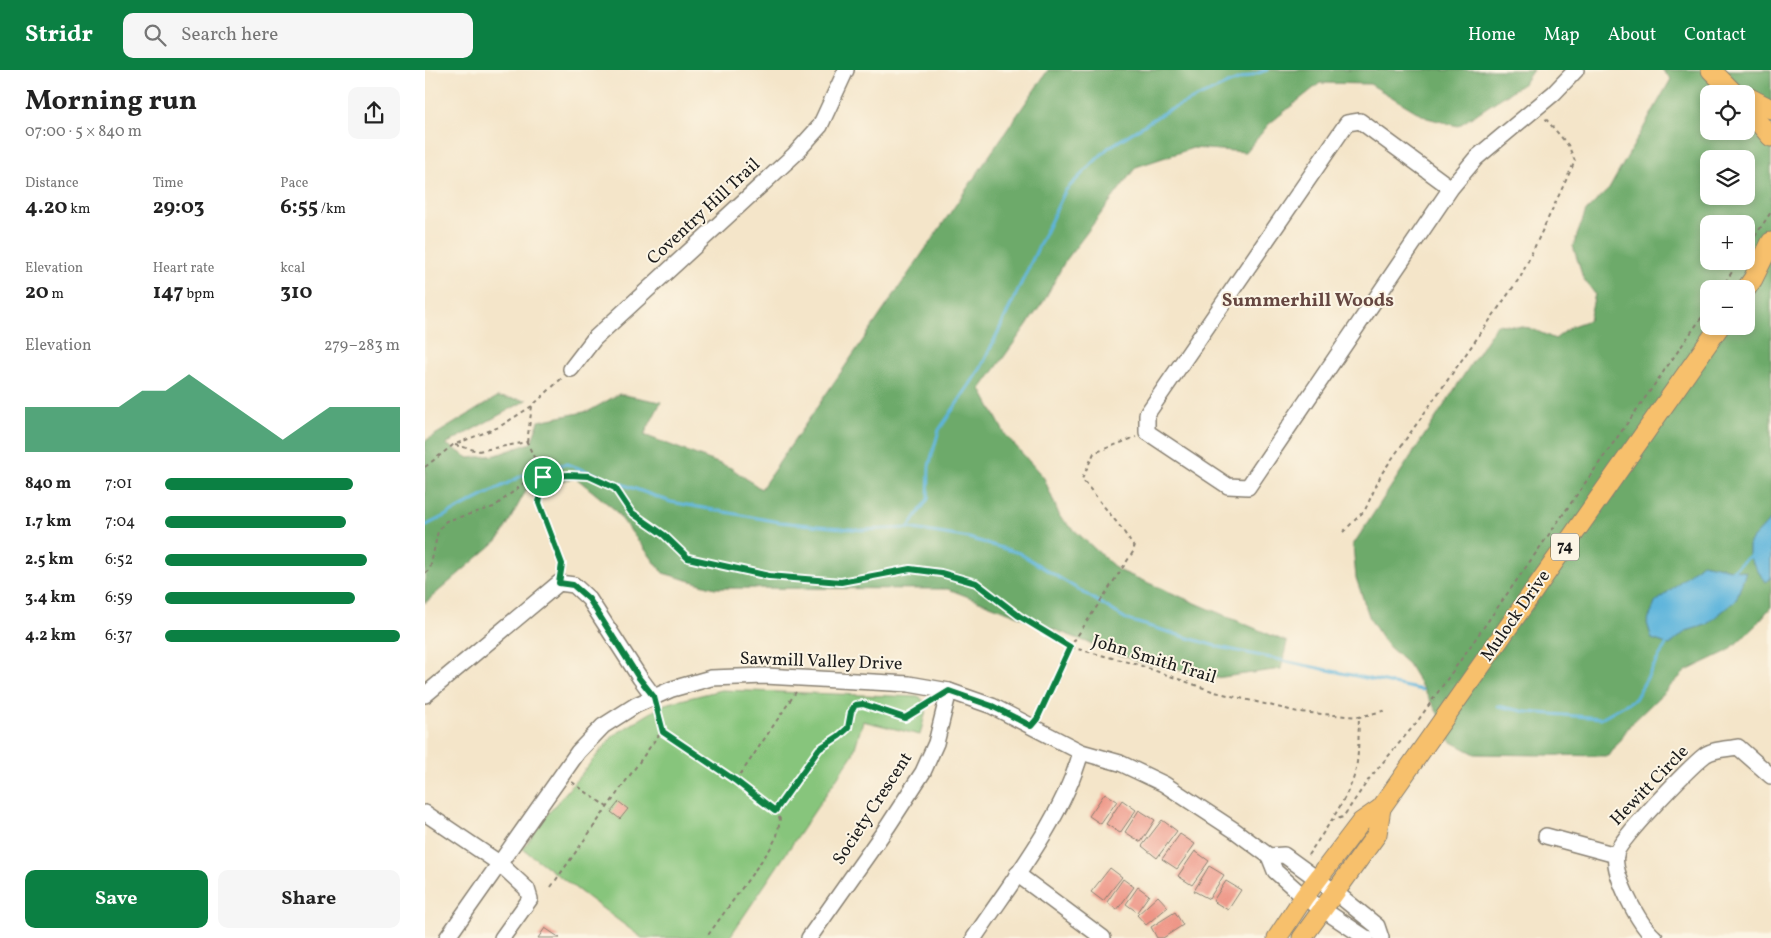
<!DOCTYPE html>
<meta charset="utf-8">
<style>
:root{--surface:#fff;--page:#f6f6f6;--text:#222;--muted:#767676;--accent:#0b8043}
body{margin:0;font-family:Vollkorn,serif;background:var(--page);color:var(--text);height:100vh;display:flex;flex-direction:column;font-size:19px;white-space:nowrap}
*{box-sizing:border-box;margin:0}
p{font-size:16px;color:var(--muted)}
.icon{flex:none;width:28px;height:28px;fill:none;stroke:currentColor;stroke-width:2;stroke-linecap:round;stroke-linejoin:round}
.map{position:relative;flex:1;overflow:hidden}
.panel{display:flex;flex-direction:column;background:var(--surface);width:425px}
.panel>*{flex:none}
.fabs{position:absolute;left:1275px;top:15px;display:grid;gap:10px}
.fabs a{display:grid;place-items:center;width:55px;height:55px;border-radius:10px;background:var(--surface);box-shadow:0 2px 8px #0003;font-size:25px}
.pin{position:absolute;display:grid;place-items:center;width:42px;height:42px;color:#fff;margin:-21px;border:2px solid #fff;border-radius:50%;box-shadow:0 1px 5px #0007}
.round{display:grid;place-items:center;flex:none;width:52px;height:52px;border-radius:10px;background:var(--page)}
.overview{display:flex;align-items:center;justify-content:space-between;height:85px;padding:0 25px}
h1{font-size:28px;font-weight:700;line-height:38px}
.figures{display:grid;grid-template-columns:repeat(3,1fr);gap:8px;height:85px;padding:5px 25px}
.figures div{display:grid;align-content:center}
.figures b{font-size:21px;font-weight:700}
.figures small{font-size:14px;font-weight:400}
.figures p{font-size:14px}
.chart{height:140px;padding:10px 25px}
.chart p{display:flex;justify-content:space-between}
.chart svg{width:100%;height:90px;margin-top:5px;fill:var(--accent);opacity:.7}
.cta{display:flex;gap:10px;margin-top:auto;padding:10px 25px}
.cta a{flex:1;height:58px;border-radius:10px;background:var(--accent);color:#fff;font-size:20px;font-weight:700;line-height:58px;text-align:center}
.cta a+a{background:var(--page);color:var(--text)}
ul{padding:0 25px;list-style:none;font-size:16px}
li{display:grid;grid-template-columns:80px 60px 1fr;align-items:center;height:38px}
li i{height:12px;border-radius:6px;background:var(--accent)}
header{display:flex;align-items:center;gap:30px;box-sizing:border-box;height:70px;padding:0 25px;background:var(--accent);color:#fff}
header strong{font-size:24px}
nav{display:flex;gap:28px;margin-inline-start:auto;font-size:18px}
.search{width:350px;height:45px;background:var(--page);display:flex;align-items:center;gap:12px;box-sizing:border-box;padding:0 18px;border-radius:10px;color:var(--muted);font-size:19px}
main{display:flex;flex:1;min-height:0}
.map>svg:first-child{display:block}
.green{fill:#87c57b;stroke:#52704c}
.forest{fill:#6daa6b;stroke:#446344;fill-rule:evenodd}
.water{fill:#5fb5dc;stroke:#3e687c}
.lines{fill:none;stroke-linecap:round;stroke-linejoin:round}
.stream{stroke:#5fb5dc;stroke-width:3}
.building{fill:#ee9687}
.minor-casing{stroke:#888072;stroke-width:18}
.major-casing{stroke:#888072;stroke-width:21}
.path{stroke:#888072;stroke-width:2;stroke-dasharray:4 4;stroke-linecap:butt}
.minor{stroke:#fff;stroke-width:15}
.major{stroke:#f7c06c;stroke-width:19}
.route-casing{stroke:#fff;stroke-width:10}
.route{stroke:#0b8043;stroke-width:6}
.labels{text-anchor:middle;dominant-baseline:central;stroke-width:4;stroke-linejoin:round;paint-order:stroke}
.shield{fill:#fcf5e5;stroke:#5f5d58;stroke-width:1}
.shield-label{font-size:16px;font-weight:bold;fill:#1c1c1c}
.street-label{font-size:18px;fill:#1c1c1c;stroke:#fcf5e5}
.neighbourhood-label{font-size:19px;font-weight:bold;fill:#664741;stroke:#fcf5e5}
</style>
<header>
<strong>Stridr</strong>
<div class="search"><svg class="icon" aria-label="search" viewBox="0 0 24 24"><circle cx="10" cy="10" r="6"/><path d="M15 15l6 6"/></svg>Search here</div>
<nav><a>Home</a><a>Map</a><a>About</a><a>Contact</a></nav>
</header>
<main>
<section class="panel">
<div class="overview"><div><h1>Morning run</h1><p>07:00 · 5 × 840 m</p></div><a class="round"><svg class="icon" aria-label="share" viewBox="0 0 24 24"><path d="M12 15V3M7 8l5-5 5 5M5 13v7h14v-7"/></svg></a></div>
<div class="figures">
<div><p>Distance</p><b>4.20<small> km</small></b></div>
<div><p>Time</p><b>29:03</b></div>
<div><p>Pace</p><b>6:55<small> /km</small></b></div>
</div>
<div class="figures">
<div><p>Elevation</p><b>20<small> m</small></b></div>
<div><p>Heart rate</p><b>147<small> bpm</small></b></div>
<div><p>kcal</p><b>310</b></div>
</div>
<div class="chart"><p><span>Elevation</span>279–283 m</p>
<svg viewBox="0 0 160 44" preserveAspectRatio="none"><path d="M0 44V22L10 22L20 22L30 22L40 22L50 14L60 14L70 6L80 14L90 22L100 30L110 38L120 30L130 22L140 22L150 22L160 22V44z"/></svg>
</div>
<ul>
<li><b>840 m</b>7:01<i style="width:80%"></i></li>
<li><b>1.7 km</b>7:04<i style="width:77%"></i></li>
<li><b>2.5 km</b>6:52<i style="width:86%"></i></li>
<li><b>3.4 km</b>6:59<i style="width:81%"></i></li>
<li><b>4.2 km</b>6:37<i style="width:100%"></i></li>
</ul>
<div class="cta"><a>Save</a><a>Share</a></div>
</section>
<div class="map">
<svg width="1346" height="868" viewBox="0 0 1346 868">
<rect width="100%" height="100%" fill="#fcf5e5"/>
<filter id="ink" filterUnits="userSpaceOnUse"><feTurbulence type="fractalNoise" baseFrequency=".02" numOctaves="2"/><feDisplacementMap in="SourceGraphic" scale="10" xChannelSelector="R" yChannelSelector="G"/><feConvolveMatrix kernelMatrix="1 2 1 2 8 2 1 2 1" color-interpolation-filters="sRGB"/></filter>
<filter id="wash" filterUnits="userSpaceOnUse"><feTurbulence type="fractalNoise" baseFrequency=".0096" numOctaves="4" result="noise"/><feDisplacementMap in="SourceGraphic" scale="20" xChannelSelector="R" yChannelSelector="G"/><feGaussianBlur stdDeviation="1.12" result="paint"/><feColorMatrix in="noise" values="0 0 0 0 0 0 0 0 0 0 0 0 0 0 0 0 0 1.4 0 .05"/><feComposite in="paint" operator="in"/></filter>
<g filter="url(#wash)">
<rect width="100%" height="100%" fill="#f4e5c9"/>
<polygon class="green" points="296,620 495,627 502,636 495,665 438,651 428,684 304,868 217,868 98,779 122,745 189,665 240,634"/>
<g class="forest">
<polygon points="623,0 1108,0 1099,13 1033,56 1002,48 945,14 895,13 844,54 821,82 768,78 711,97 639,193 619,231 556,319 580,364 619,408 635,447 693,500 862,572 856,599 791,608 714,592 523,519 290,518 238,503 189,439 151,408 103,417 75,468 0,533 0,371 72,327 102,330 21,374 44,388 71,385 106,373 114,351 164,341 194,324 236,332 219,365 306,398 336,419"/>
<path d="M1237,0H1346V537L1330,556L1303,581L1261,601L1205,655L1184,686L1050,684L1025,671L1020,655L983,594L961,574L945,549L931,508L928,475L1072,254L1105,258L1130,269L1147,256L1164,250L1170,224L1158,208L1148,176L1161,141L1184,119L1246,9ZM1284,24H1321V61H1284ZM1284,89H1321V126H1284ZM1284,154H1321V191H1284ZM1284,219H1321V256H1284Z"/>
</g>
<g class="water">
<polygon points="1346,449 1346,508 1340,512 1324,487 1324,472"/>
<polygon points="1277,493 1321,502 1311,530 1281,555 1261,561 1245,575 1227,569 1222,553 1230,533"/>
</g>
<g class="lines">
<g class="stream">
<polyline points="0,456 112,398 142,394 246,432 354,452 436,460 483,458 544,468 594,483 703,550 794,577 997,620"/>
<polyline points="483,458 503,429 504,396 514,360 556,298 640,121 683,78 738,43 807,12 842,0"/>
<polyline points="1307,501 1327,484"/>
<polyline points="1073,636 1102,642 1176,648 1210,629 1243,571"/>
</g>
</g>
<g id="blocks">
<g class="building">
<polygon points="680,723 692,731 676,754 664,746"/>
<polygon points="697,730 711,740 695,763 681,754"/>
<polygon points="194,732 203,739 195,749 186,742"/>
<polygon points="714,740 730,750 716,772 700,762"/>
<polygon points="737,750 752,761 732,788 717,776"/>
<polygon points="755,764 770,774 752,799 737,789"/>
<polygon points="770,781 784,791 767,815 753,806"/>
<polygon points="784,796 799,805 784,829 769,821"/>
<polygon points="685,798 697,807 678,831 666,822"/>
<polygon points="698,809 709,817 692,840 682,832"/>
<polygon points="801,811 816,820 803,840 788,831"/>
<polygon points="713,817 724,825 712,842 701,834"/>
<polygon points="733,826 743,837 721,855 712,845"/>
<polygon points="750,842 758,855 738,868 732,868 726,857"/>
<polygon points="120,858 135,868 113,868"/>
</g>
</g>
</g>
<g filter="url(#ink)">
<use href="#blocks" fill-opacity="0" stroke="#888072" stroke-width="1"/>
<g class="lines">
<g class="minor-casing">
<g id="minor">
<polyline points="1026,118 935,51 922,53 722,344 722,362 803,416 823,417 1026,118 1051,88 1129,23 1151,0"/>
<polyline points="146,299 169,269 369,85 395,56 421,0"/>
<polyline points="0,625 134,513 149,515 164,529 215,608 229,627"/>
<polyline points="0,743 74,793 102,819 105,829 77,868"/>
<polyline points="1121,766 1191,785"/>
<polyline points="844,786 859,785 910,822 952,856 956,868"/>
<polyline points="592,804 678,868"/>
<polyline points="22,868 153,682 178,656 211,635 247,619 286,608 340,606 484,614 524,621 567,636 656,682 695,693 739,714 809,760 844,786 850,801 879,827 941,868"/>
<polyline points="384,868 463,756 498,702 511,673 524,621"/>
<path d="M549,868C587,811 638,748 656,682"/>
<path d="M1230,868C1214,855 1187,804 1191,784C1193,770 1266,696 1280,685C1288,679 1303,679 1313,677L1346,706"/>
</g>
</g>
<g class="major-casing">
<g id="major">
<polyline points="1286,0 1310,24"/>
<polyline points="1321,26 1346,39"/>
<polyline points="1321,38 1346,67"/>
<polyline points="1321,219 1328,209 1346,172"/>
<polyline points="852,868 879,827 936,752 956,738 1295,256"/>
<polyline points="877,868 952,764 956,738"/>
</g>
</g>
<g class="path">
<polyline points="1321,180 1346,142"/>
<polyline points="1296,219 1314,191"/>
<polyline points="102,372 107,336"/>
<polyline points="30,375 53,381 102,372 118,407"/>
<polyline points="0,397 28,375 74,357 107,336 137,308"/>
<polyline points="118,408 114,433 137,494 136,501"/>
<polyline points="918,462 940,440 957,403 1096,206 1150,91 1143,75 1120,48"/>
<polyline points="0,503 5,499 13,461 21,451 69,437 103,410 143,405 164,406 190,417 206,442 239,465 263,488 344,506 416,512 485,499 516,503 551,513 594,546 645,577 714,595 790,622 873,642 934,647 962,640"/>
<polyline points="232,639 238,662 311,711 350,741 355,749 352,766 345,779 281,868"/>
<polyline points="614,644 645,577 710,479 697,459 657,409 669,383 711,367"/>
<polyline points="311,711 371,622"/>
<polyline points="147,712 182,737"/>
<polyline points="350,741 394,679 414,666 423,657 427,642 431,635 438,634 480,648 508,631"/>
<polyline points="906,751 918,747 944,709 992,652 1284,237"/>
<path d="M883,785C899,762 916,738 927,712C935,692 933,668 934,647"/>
<polyline points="126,817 232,667 238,662"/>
</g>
<use href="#minor" class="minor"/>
<use href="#major" class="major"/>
</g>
</g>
<g class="lines" filter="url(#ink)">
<g class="route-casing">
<polygon id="route" points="143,405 164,406 190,418 206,442 239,465 263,488 344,506 416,512 485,499 516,503 551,513 594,546 645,577 612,649 606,656 567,636 524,621 480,648 438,634 430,635 426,642 423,658 414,666 394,679 350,741 311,711 238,662 229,627 214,608 164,529 148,515 134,513 137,494 114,433 118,407"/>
</g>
<use href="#route" class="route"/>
</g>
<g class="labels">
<rect class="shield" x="1126" y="463.5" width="28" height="27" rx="4"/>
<g class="shield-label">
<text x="1140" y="477">74</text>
</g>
<g class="street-label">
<text transform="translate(279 142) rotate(-43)">Coventry Hill Trail</text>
<text transform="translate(1091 546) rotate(-55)">Mulock Drive</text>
<text transform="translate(729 590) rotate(17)">John Smith Trail</text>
<text transform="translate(396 592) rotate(2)">Sawmill Valley Drive</text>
<text transform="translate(1225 716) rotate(-46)">Hewitt Circle</text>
<text transform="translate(448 739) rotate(-57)">Society Crescent</text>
</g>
<g class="neighbourhood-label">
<text x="883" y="231">Summerhill Woods</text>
</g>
</g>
</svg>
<div class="fabs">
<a><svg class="icon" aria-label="locate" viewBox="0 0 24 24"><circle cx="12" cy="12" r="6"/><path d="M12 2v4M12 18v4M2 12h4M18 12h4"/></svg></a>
<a><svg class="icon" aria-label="layers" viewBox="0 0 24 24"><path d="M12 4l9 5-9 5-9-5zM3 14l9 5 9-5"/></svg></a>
<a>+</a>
<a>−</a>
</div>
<div class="pin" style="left:118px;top:407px;background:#1e9e55"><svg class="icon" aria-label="arrive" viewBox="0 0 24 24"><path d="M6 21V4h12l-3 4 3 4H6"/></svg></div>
</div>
</main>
